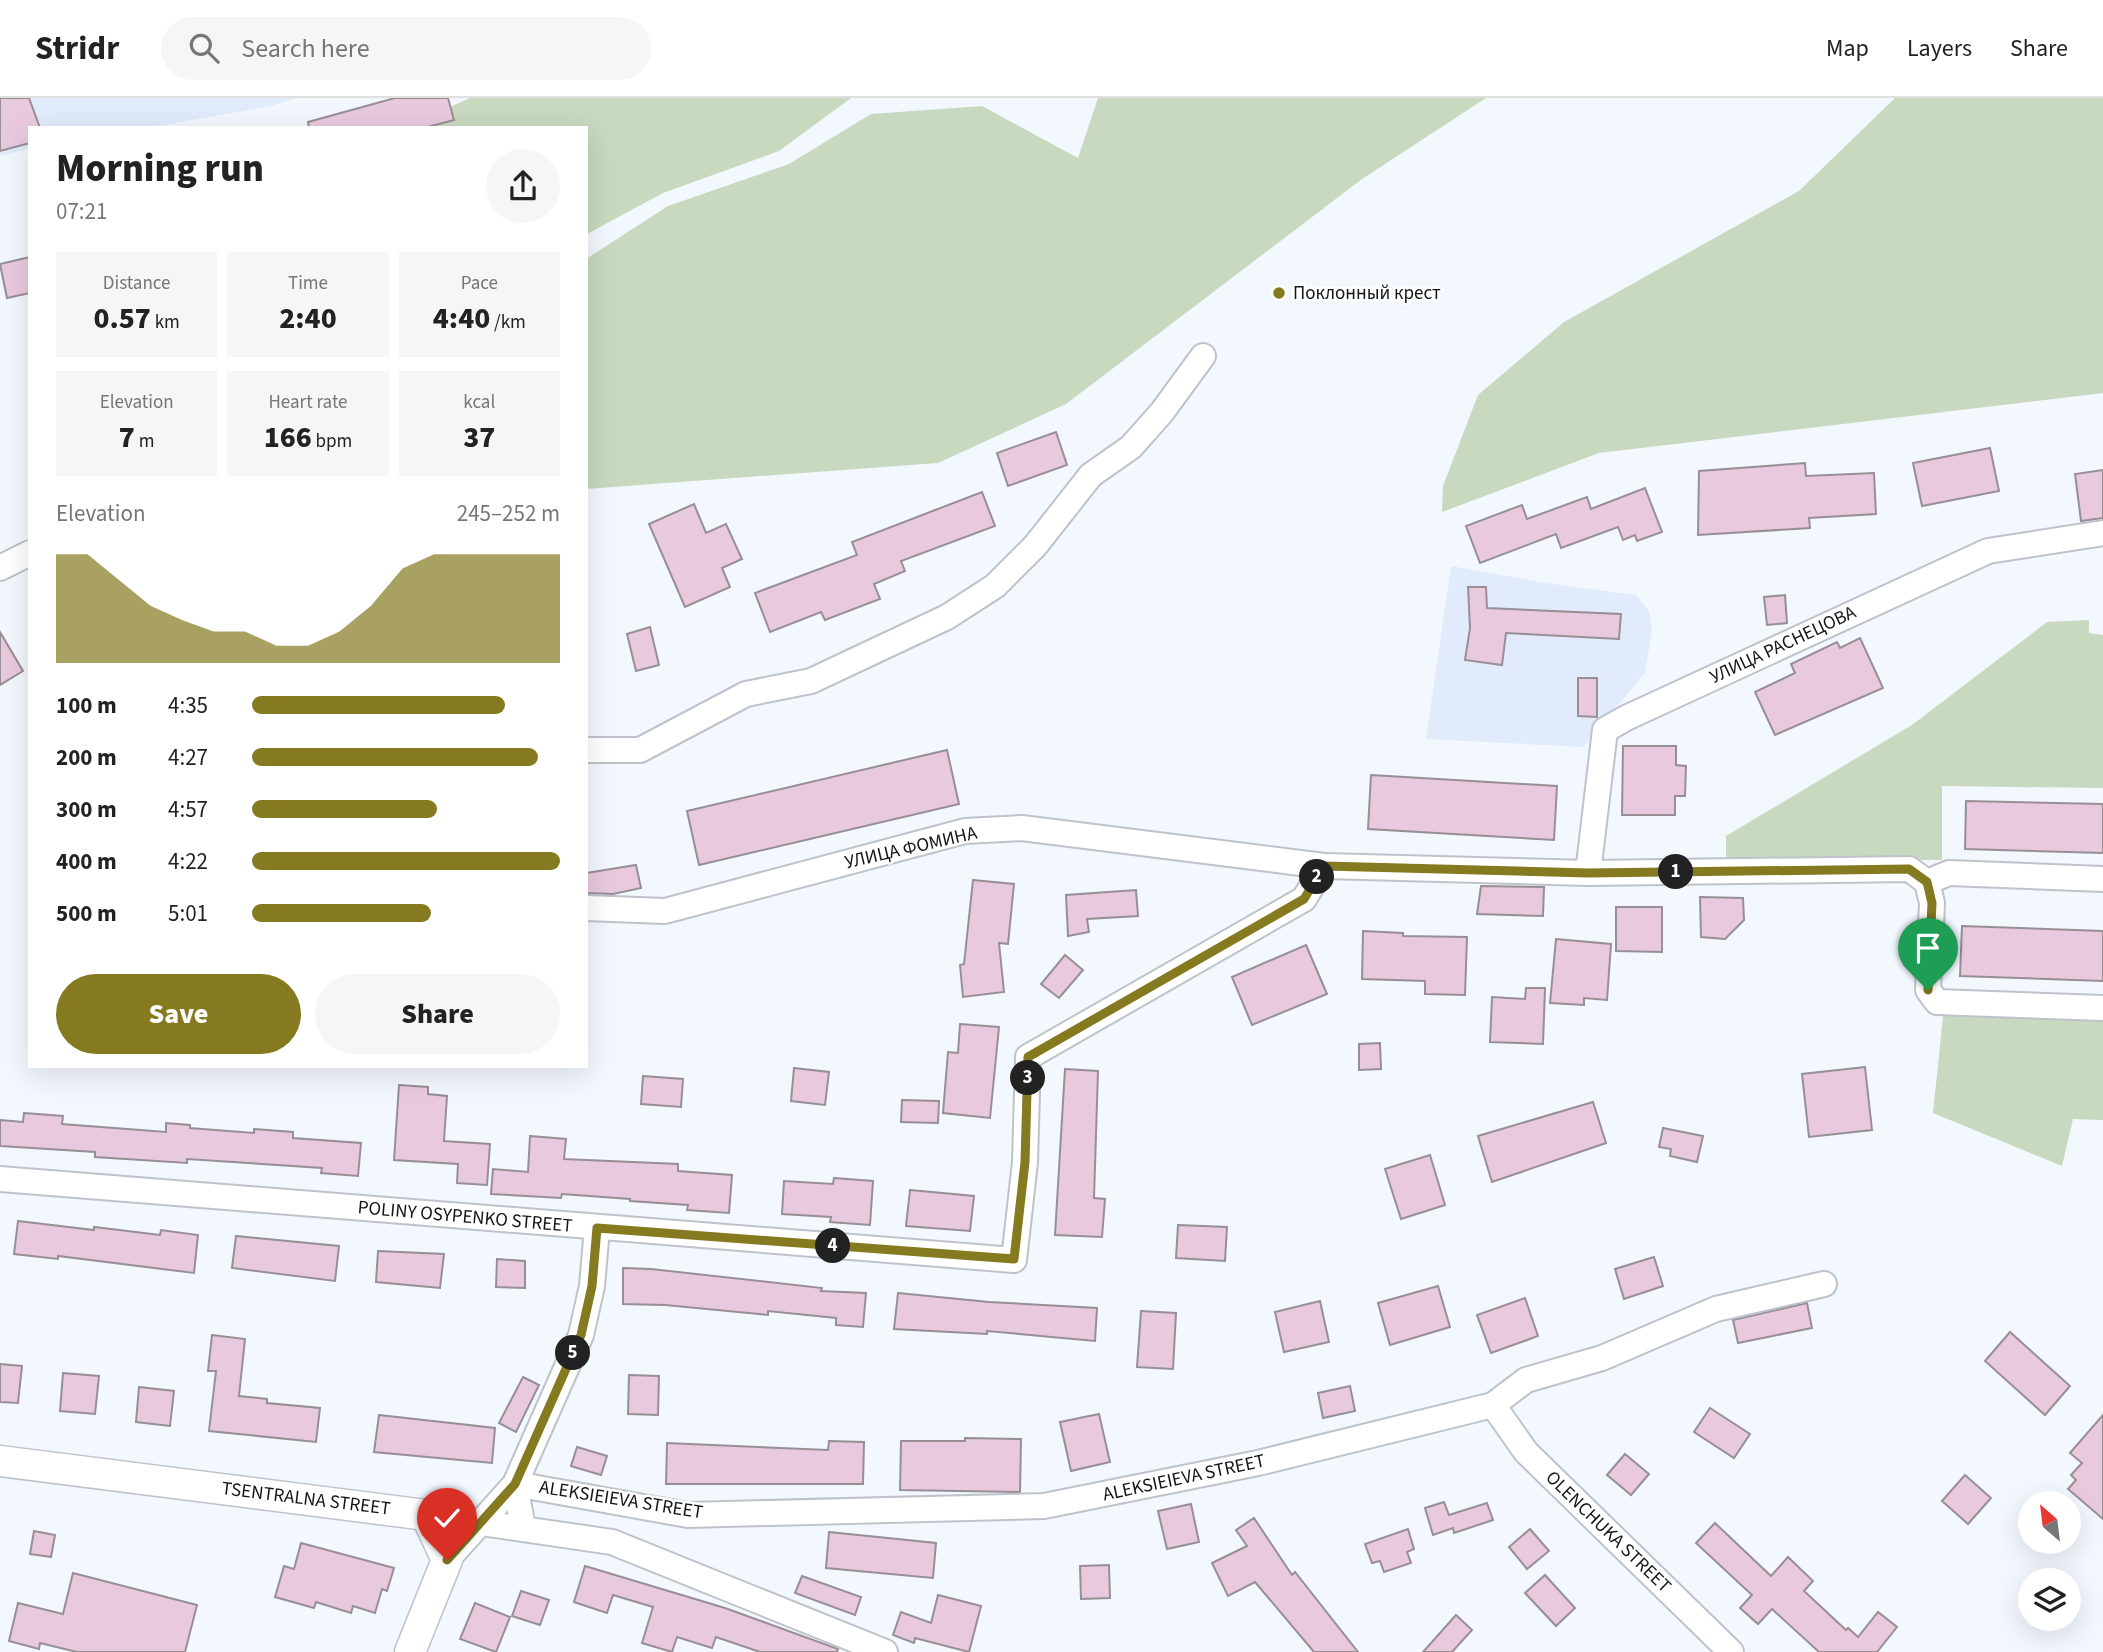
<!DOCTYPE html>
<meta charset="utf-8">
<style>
:root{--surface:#fff;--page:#f6f6f6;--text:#222;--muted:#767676;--line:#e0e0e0;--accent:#857a1f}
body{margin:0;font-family:"Source Sans 3",sans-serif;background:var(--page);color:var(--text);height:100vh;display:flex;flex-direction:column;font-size:26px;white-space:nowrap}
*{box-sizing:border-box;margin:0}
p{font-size:23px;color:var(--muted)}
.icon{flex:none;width:38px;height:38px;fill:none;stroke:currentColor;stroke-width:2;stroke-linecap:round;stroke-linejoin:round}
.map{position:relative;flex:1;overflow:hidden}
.drawer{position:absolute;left:28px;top:28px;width:560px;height:942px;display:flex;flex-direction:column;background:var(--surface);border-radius:0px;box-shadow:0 7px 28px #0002}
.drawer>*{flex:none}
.needle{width:46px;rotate:332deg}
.controls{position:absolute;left:2018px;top:1393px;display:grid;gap:14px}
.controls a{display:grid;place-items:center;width:63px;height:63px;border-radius:50%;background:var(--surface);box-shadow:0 7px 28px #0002;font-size:35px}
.pin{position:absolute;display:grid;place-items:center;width:60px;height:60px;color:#fff;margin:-72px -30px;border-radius:50% 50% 50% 0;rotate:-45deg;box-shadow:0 0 7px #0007}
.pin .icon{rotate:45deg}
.km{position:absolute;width:35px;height:35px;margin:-18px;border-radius:50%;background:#222;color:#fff;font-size:19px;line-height:35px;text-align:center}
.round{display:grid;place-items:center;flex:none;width:74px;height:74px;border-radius:37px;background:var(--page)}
.summary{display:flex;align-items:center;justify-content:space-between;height:119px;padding:0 28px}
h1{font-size:38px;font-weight:800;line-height:52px}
.stats{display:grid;grid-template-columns:repeat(3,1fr);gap:10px;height:119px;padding:7px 28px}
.stats div{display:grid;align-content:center;border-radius:0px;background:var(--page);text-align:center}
.stats b{font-size:30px;font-weight:800}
.stats small{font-size:19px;font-weight:400}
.stats p{font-size:19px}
.chart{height:196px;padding:14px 28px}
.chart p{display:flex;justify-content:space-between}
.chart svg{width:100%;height:126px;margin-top:7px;fill:var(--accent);opacity:.7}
.button{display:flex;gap:14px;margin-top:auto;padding:14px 28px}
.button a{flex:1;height:80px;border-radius:42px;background:var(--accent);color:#fff;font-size:28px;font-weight:800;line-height:80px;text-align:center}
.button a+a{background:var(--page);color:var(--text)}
ul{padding:0 28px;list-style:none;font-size:23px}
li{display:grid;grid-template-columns:112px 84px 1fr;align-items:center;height:52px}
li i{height:18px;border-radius:9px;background:var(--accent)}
header{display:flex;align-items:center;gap:42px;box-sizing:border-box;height:98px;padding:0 35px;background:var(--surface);border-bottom:2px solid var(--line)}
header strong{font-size:33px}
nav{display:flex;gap:38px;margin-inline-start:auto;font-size:24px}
.search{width:490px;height:63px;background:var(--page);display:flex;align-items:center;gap:18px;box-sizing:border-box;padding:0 24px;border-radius:38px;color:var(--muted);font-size:26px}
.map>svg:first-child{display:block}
.built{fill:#e2ebfb}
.green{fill:#c8d9bf}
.building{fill:#e9c9de;stroke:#978f94;stroke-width:2}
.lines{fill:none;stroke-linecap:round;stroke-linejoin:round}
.minor-casing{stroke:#bec3cb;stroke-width:28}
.tertiary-casing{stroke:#bec3cb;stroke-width:33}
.minor{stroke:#fff;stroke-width:24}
.tertiary{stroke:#fff;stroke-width:30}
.route-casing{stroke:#fff;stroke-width:14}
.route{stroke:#857a1f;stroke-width:9}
.poi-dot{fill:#857a1f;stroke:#fff;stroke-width:2.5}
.labels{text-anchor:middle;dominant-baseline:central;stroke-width:5;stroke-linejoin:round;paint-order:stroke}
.poi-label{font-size:19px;fill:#131518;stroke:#fff;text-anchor:start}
.street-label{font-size:19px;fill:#131518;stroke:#fff}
</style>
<header>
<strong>Stridr</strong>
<div class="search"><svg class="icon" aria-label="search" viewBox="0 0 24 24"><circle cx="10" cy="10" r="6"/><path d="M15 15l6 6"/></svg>Search here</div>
<nav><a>Map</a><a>Layers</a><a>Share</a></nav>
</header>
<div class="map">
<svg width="2103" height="1554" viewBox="0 0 2103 1554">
<rect width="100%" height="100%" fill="#f3f7fe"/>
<g class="built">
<polygon points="0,0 296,0 271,8 147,30 30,30 30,50 0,58"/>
<polygon points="1451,468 1545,485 1636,497 1649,513 1652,533 1645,575 1583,649 1426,641"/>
</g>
<g class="green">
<polygon points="470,0 851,0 779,53 663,95 587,136 586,30 403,30"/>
<polygon points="1098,0 1486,0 1362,81 1066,306 938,365 586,391 586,161 668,108 789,66 871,16 982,8 1078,60"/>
<polygon points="1895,0 2103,0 2103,295 1599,355 1442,414 1443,388 1478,297 1564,224 1799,93"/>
<polygon points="2089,522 2089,535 2103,537 2103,690 1942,688 1942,762 1726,762 1726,738 1912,627 2047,524"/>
<polygon points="1944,909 2103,918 2103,1022 2073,1021 2062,1068 1933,1015"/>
</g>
<g class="building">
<polygon points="0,0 29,0 40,30 30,30 30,45 0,53"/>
<polygon points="395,0 448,0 454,22 424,30 309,30 308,24"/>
<polygon points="30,159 30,195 7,200 0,166"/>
<polygon points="1056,334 1067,367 1008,388 997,355"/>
<polygon points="1990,350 1999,393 1922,408 1913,365"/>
<polygon points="1805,365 1806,378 1874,375 1876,416 1809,420 1810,430 1698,437 1699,373"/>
<polygon points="2103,372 2103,420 2081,423 2075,376"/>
<polygon points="1645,390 1662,434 1637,443 1635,437 1623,442 1618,429 1561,450 1556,436 1480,465 1466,428 1522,407 1527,421 1587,399 1591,411"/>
<polygon points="982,394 995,428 901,463 905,473 874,486 880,501 825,522 821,514 770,534 755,495 857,457 852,444"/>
<polygon points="694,406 706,435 726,426 742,461 722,470 730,489 685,509 649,426"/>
<polygon points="1468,489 1486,489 1487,510 1621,516 1619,541 1506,535 1502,567 1465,562 1470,530"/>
<polygon points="1785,497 1787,525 1767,527 1764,499"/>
<polygon points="650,529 659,567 636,573 627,536"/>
<polygon points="0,534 23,573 0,587"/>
<polygon points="1860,540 1883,590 1775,637 1755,594 1795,575 1791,566 1837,544 1840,550"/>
<polygon points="1578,580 1597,580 1597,619 1578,618"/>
<polygon points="1623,648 1676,648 1676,667 1686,668 1685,698 1675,698 1675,717 1622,717"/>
<polygon points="947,652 959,706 699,767 687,713"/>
<polygon points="1371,677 1557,688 1554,742 1368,731"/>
<polygon points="1966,703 2103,706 2103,755 1965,751"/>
<polygon points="636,767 641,790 613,796 586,795 586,775"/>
<polygon points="973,782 1014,786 1008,846 999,845 1004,894 963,899 960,867 964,866"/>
<polygon points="1481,788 1544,789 1543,818 1477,816"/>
<polygon points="1136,792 1138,818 1087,821 1089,834 1068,838 1066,797"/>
<polygon points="1700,799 1743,800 1744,822 1725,841 1701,839"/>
<polygon points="1616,809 1662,809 1662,854 1616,853"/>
<polygon points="1962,828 2103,833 2103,883 1960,878"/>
<polygon points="1363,833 1403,835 1403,838 1467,839 1465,897 1425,896 1425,883 1362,881"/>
<polygon points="1556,841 1611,846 1607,902 1584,900 1584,907 1550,905"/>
<polygon points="1306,847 1327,896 1252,927 1232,879"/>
<polygon points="1065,857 1083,872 1059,900 1041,886"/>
<polygon points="1526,890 1545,890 1543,946 1490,944 1492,899 1525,901"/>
<polygon points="960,926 999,929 990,1020 943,1015 948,954 958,955"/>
<polygon points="1380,945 1381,971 1359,972 1359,946"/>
<polygon points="1865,969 1872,1032 1809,1039 1802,976"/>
<polygon points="794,970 829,974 825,1007 791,1003"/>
<polygon points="1065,971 1098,973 1094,1100 1105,1101 1102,1139 1055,1137"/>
<polygon points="643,978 683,981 681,1009 641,1006"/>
<polygon points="399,987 428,989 428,996 447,998 444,1043 490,1046 487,1087 457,1085 458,1066 394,1062"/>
<polygon points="902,1002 939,1003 938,1025 901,1024"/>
<polygon points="1593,1004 1606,1045 1492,1084 1478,1038"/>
<polygon points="24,1015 63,1018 62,1026 166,1034 166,1025 190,1027 190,1030 254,1035 254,1031 293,1034 293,1040 361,1045 358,1078 321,1075 322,1070 187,1061 187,1065 95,1059 95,1054 0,1048 0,1022 23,1024"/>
<polygon points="1663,1030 1703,1038 1697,1064 1670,1058 1671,1051 1659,1049"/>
<polygon points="530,1038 566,1041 564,1061 678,1066 678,1073 732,1077 729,1115 687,1112 688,1107 630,1103 630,1101 562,1096 561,1100 491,1096 493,1071 528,1074"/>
<polygon points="1430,1057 1445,1107 1401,1121 1385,1071"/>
<polygon points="834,1080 873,1083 870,1127 830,1124 831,1119 782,1116 784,1083 833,1086"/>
<polygon points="910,1092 974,1098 970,1133 906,1128"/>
<polygon points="18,1123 94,1132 94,1129 160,1137 161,1132 198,1137 194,1175 58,1158 58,1161 14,1156"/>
<polygon points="1178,1127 1227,1129 1225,1163 1176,1160"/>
<polygon points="236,1138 339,1148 335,1183 232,1170"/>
<polygon points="378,1153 444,1156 440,1190 376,1184"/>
<polygon points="1654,1159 1663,1188 1624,1201 1615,1171"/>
<polygon points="497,1161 525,1163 525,1190 496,1189"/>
<polygon points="623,1170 651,1171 822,1190 821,1193 866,1195 863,1229 836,1227 836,1220 768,1213 768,1217 665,1207 623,1206"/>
<polygon points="1438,1188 1450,1229 1390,1247 1378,1205"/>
<polygon points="898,1195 989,1204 1097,1210 1095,1243 987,1233 987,1236 894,1231"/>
<polygon points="1525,1200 1538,1238 1491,1255 1477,1217"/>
<polygon points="1320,1203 1329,1244 1284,1254 1275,1214"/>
<polygon points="1807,1205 1812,1230 1738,1245 1733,1222"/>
<polygon points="1141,1213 1176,1215 1173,1271 1137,1269"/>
<polygon points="2010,1234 2070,1288 2045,1317 1985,1263"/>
<polygon points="212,1237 245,1241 239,1298 267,1301 267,1305 320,1310 316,1344 209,1333 216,1273 208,1273"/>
<polygon points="0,1266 22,1268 18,1305 0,1304"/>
<polygon points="63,1275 99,1278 95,1316 60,1313"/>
<polygon points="629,1277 659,1278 658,1317 628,1316"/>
<polygon points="523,1279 539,1287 516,1334 499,1325"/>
<polygon points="1350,1288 1355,1313 1323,1320 1318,1295"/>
<polygon points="139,1289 174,1293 170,1328 136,1324"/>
<polygon points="1710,1310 1750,1336 1734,1360 1694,1334"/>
<polygon points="1099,1316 1110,1364 1071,1373 1060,1324"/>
<polygon points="379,1317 495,1330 492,1365 374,1354"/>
<polygon points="2103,1317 2103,1421 2068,1391 2076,1382 2071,1377 2082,1365 2070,1355"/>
<polygon points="965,1340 1021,1341 1020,1394 900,1392 901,1343 965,1343"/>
<polygon points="829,1343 864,1344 863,1386 666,1386 667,1345 828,1352"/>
<polygon points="577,1349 607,1358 601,1377 571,1368"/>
<polygon points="1625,1356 1649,1376 1631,1397 1607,1377"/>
<polygon points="1965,1377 1991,1400 1968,1426 1942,1403"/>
<polygon points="1444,1404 1449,1417 1487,1405 1493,1422 1454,1435 1453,1430 1433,1437 1425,1410"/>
<polygon points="1191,1406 1199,1444 1167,1451 1158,1413"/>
<polygon points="1254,1420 1292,1477 1295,1474 1358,1554 1314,1554 1255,1484 1228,1498 1212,1465 1247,1448 1236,1432"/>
<polygon points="1715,1425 1771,1478 1788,1459 1813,1483 1804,1493 1846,1532 1848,1530 1858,1539 1878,1514 1897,1529 1877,1554 1819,1554 1772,1511 1758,1526 1740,1510 1752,1497 1696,1445"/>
<polygon points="1408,1431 1414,1451 1407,1454 1411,1465 1384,1474 1380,1463 1372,1465 1365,1446"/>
<polygon points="1530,1431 1549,1453 1527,1471 1509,1449"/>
<polygon points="34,1433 55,1437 51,1459 30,1456"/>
<polygon points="829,1434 936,1445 933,1480 826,1470"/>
<polygon points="301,1445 394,1470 387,1493 382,1491 375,1515 353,1508 351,1515 316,1504 314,1510 275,1499 284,1468 294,1471"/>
<polygon points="1109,1467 1110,1500 1081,1501 1080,1468"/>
<polygon points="585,1468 725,1510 838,1551 837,1554 760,1554 716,1539 712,1550 677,1539 672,1554 642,1545 653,1509 613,1497 607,1515 574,1504"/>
<polygon points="73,1475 197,1507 185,1554 77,1554 40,1545 39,1551 9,1543 18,1505 63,1516"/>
<polygon points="1545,1477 1575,1510 1556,1528 1525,1495"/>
<polygon points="802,1478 861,1499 855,1517 795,1495"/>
<polygon points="521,1493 549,1502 540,1527 512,1518"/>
<polygon points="938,1497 981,1508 969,1554 915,1540 914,1545 893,1537 901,1514 931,1525"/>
<polygon points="475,1505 510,1519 496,1554 460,1541"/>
<polygon points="1456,1517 1472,1532 1452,1554 1423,1554"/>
</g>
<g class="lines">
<g class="minor-casing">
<g id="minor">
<polyline points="0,470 30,455"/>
<polyline points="586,652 640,652 746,596 811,583 947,519 995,488 1035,448 1091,377 1131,349 1162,314 1203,258"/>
<polyline points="1588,775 1605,632 1626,620 1988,453 2103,435"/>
<polyline points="1927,784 1932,805 1928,892 1937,904 2103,910"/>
<polyline points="586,810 665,813 965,733 1022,730 1324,768"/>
<polyline points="0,1081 1014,1162 1025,1064 1028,959 1304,801 1324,768 1588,775 1909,771 1927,784 1949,775 2103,781"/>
<polyline points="1493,1307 1526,1354 1731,1554"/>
<polyline points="426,1417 612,1444 885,1554"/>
<polyline points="523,1430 515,1386 688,1417 1044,1408 1258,1365 1493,1307 1526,1282 1602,1260 1716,1211 1824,1186"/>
<polyline points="447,1462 515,1386 581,1237 592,1188 597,1130"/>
</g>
</g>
<g class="tertiary-casing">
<polyline id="tertiary" points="0,1363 426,1417 447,1462 410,1554"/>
</g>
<use href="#minor" class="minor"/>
<use href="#tertiary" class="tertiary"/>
</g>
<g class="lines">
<g class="route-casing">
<polyline id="route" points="447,1462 515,1386 581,1237 592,1188 597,1130 1014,1161 1025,1064 1028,959 1304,801 1324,768 1588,775 1909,771 1927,784 1932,805 1928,892"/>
</g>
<use href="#route" class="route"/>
</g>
<circle class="poi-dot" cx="1279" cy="195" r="7"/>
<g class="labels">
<g class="poi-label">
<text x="1293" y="195">Поклонный крест</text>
</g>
<g class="street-label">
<text transform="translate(1783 547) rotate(-25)">УЛИЦА РАСНЕЦОВА</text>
<text transform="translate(911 750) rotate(-13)">УЛИЦА ФОМИНА</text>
<text transform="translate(465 1119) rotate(5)">POLINY OSYPENKO STREET</text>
<text transform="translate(1184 1380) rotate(-12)">ALEKSIEIEVA STREET</text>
<text transform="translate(306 1401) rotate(7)">TSENTRALNA STREET</text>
<text transform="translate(621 1402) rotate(9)">ALEKSIEIEVA STREET</text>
<text transform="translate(1608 1434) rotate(44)">OLENCHUKA STREET</text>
</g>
</g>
</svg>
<div class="controls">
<a><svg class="needle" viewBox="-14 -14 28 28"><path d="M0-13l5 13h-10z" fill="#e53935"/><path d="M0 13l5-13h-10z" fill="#767676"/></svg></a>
<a><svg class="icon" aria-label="layers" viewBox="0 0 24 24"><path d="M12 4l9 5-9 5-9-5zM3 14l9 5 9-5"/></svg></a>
</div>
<div class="pin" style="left:1928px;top:892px;background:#1e9e55"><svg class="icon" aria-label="arrive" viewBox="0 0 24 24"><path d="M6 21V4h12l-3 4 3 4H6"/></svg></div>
<div class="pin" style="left:447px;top:1462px;background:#d93025"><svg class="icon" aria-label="check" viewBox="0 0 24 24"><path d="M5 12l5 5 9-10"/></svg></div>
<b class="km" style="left:1676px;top:774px">1</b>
<b class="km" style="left:1317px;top:779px">2</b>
<b class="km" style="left:1028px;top:980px">3</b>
<b class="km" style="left:833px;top:1148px">4</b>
<b class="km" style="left:573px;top:1255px">5</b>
<section class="drawer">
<div class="summary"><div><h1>Morning run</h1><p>07:21</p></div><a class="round"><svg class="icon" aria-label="share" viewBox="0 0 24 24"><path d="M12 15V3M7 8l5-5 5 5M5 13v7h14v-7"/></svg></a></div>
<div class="stats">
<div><p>Distance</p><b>0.57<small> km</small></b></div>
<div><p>Time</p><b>2:40</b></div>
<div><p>Pace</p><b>4:40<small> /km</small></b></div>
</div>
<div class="stats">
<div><p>Elevation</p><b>7<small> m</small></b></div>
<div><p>Heart rate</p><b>166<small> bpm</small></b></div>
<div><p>kcal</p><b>37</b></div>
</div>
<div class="chart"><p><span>Elevation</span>245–252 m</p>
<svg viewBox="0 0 160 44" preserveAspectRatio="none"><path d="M0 44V6L10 6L20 15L30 24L40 29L50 33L60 33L70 38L80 38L90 33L100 24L110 11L120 6L130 6L140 6L150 6L160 6V44z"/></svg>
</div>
<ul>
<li><b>100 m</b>4:35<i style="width:82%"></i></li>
<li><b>200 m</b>4:27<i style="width:93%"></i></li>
<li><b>300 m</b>4:57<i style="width:60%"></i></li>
<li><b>400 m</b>4:22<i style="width:100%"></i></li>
<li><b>500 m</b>5:01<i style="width:58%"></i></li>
</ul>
<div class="button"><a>Save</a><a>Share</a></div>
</section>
</div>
